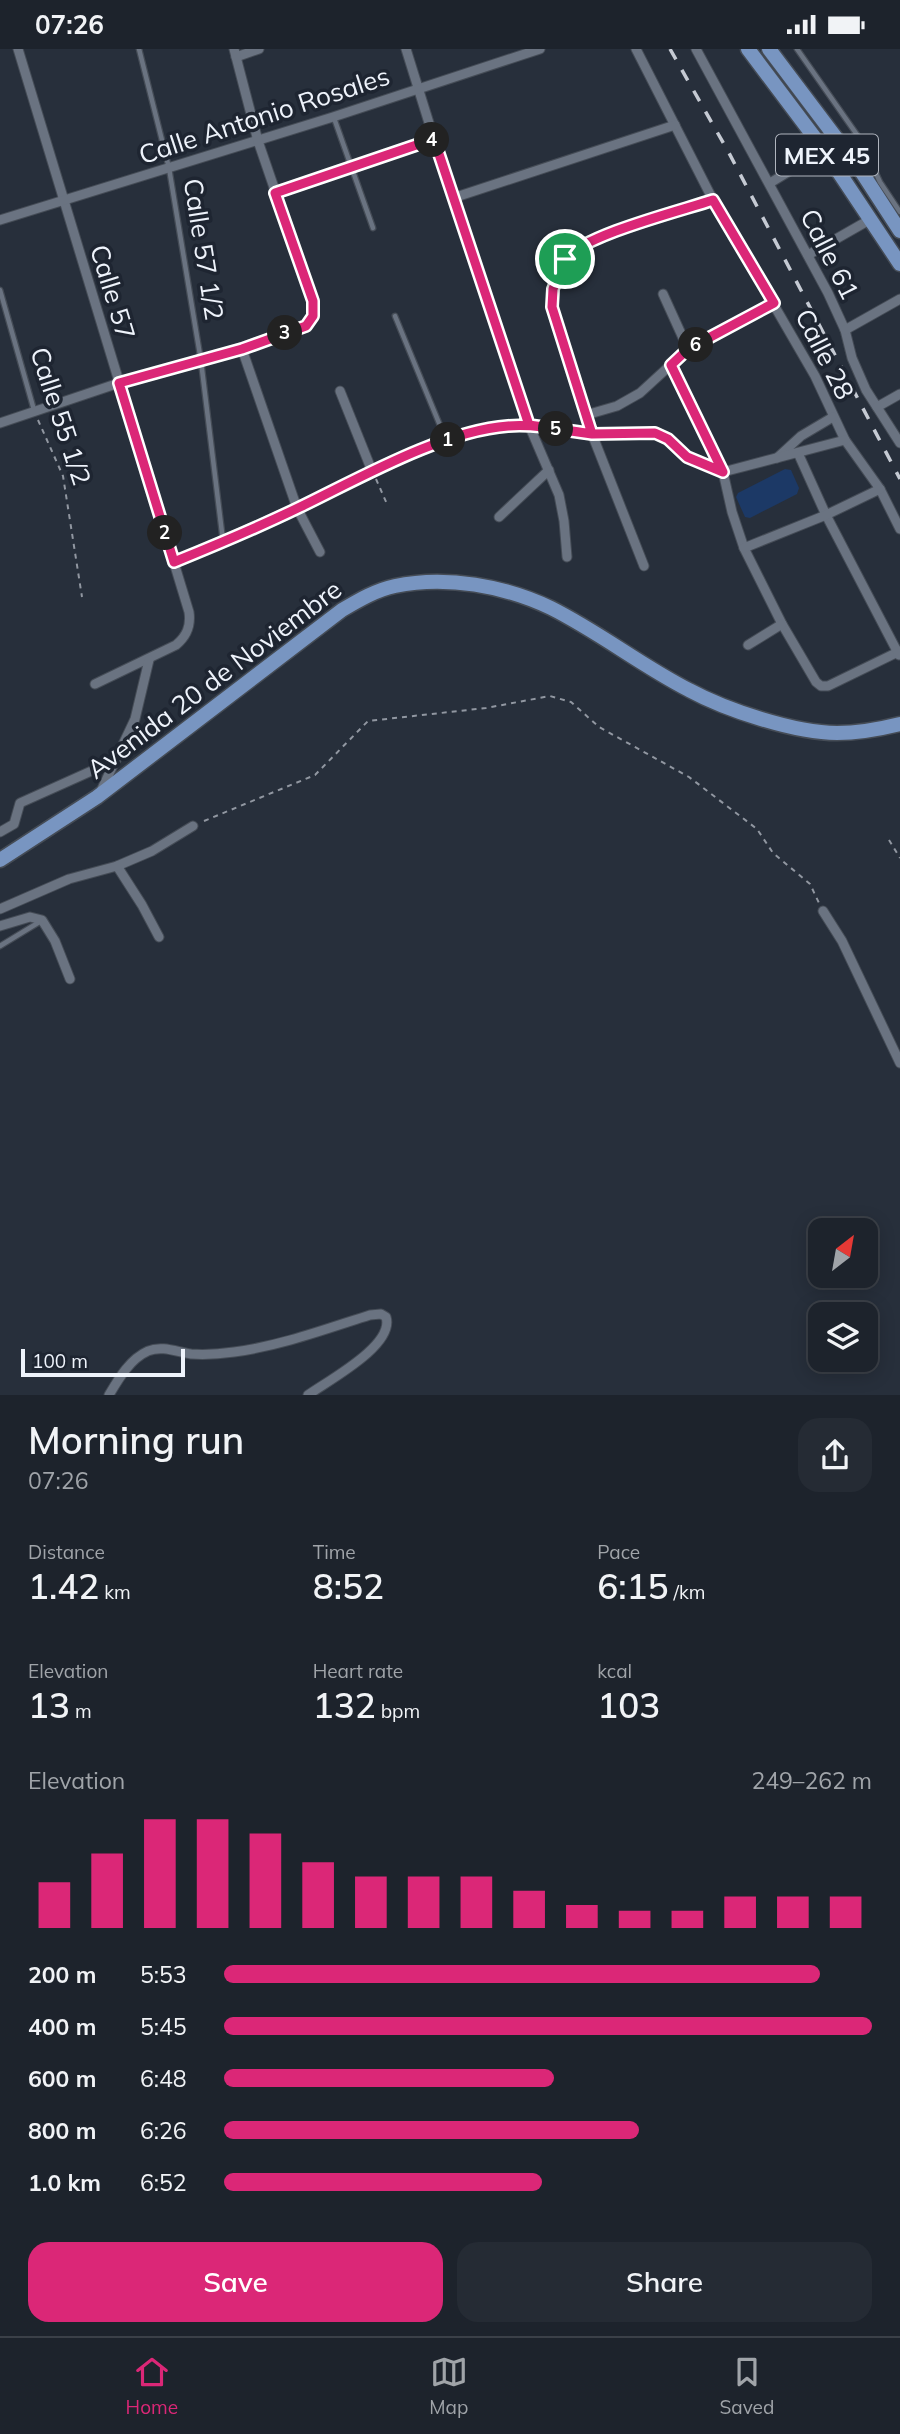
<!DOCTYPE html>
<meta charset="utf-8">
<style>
:root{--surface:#1d232c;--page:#252b34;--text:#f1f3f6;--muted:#a0a4a9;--line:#3b4048;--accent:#db2777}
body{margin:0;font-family:Mulish,sans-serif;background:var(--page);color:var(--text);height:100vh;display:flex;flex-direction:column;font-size:26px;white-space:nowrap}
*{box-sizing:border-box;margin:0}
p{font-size:23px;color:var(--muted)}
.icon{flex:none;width:38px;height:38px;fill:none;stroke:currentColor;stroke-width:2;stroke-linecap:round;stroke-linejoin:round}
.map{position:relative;height:1346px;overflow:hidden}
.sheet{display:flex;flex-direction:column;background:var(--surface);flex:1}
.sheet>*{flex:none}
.needle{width:46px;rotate:31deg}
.buttons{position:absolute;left:808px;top:1169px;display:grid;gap:14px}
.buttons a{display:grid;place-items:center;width:70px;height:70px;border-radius:14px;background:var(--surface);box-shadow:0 4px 18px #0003,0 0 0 2px var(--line);font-size:35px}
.scale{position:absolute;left:21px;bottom:18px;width:164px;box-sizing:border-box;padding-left:7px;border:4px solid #eef3fb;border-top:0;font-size:19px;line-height:24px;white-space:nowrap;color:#eef3fb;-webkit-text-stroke:5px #1e2531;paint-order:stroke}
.pin{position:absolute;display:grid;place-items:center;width:60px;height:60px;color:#fff;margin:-30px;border:4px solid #fff;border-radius:50%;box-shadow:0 2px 7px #0007}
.km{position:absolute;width:35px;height:35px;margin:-18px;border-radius:50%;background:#222;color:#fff;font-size:19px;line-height:35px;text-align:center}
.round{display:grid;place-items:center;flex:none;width:74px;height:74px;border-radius:21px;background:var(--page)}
.overview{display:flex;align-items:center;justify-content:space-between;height:119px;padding:0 28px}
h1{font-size:38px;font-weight:600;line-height:52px}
.stats{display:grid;grid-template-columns:repeat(3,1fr);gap:10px;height:119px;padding:7px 28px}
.stats div{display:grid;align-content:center}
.stats b{font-size:35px;font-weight:600}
.stats small{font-size:19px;font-weight:400}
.stats p{font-size:19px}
.chart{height:196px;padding:14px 28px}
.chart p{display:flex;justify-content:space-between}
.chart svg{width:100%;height:126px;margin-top:7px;stroke:var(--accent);stroke-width:6}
.primary-button{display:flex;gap:14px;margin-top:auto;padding:14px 28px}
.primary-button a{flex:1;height:80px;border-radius:21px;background:var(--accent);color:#fff;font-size:28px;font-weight:600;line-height:80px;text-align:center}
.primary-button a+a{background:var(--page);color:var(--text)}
ul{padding:0 28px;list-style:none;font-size:23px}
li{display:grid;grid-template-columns:112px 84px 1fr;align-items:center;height:52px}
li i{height:18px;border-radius:9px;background:var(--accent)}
.status{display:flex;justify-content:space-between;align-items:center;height:49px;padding:0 35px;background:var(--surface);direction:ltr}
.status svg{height:19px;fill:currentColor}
.menu{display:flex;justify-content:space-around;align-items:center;height:98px;border-top:2px solid var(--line);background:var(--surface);font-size:19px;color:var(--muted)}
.menu a{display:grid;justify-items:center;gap:4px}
.menu .active{color:var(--accent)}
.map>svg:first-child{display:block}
.green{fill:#1c3966}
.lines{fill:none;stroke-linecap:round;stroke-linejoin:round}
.lane-casing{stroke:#454c56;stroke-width:7}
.street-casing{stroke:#454c56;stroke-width:11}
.primary-casing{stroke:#454c56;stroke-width:17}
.path{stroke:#9197a1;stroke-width:2;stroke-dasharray:5 5;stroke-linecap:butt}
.lane{stroke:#6a7381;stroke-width:4.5}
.street{stroke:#6a7381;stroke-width:9}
.primary{stroke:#7895c1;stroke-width:14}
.rail{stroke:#c5cad3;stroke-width:3.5;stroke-dasharray:12 12;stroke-linecap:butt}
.route-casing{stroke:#fff;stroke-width:14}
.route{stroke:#db2777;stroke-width:9}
.labels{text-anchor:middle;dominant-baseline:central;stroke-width:7;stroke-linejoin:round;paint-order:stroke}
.shield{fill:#1e2531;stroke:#b0b5be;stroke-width:2}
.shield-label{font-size:24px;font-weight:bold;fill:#eef3fb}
.street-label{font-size:26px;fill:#eef3fb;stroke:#1e2531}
</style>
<div class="status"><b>07:26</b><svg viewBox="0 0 49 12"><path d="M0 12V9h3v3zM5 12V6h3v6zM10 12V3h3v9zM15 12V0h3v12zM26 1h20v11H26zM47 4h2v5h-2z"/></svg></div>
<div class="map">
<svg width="900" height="1346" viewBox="0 0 900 1346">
<rect width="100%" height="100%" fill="#272f3b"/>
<polygon class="green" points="785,420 791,421 799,439 797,445 750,469 745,468 736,448 738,444"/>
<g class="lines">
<g class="lane-casing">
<g id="lane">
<polyline points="139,0 169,119 201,312 223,492"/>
<polyline points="797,0 860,90 880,133 900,163"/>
<polyline points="334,69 373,179"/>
<polyline points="0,241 34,361"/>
<polyline points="395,267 446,391"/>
<polyline points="0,897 41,872"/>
</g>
</g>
<g class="street-casing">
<g id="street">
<path d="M18,0L189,563C191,577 187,587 176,596L95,635"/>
<polyline points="406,0 434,90 529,376 559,446 564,472 567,508"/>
<polyline points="636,0 713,151 815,327 845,391 880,440 900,480"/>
<polyline points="696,0 828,244 845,281 852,309 866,341 900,394"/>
<polyline points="236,8 259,0"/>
<polyline points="770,134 824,101"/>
<polyline points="275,143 434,90"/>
<polyline points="453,149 675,76"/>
<polyline points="0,171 333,68 540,0"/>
<polyline points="808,206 871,170"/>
<polyline points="663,245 688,300"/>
<polyline points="845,281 900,250"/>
<polyline points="242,300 297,459 320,503"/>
<polyline points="201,312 306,277 314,263 313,252 258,92 234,0"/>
<polyline points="671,316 723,423 732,463 744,499 782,575 816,633 821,637 828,637 900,602"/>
<polyline points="340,342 372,422"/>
<polyline points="877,358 900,345"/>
<polyline points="586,366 617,357 640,344 688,300 774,254"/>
<polyline points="0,374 119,334"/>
<polyline points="798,404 826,466 899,606"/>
<polyline points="777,409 801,387 833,368"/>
<polyline points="499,468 549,421"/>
<polyline points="744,499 826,466 880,440"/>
<polyline points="174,513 297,459 372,422 446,391 493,379 529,376 592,385 655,384 668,390 687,408 723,423 845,391"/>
<polyline points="644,517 592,385 552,258 553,240 557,226 565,210 579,197 608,185 713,151"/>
<polyline points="748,596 782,575"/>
<polyline points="100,744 135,670 149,611"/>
<polyline points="0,783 14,775 20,754 116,711"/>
<polyline points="117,817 142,856 159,888"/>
<polyline points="0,860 69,830 117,817 152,802 193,777"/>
<polyline points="823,862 842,892 900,1014"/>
<polyline points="0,877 30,868 42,871 55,892 70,930"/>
<path d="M109,1346C119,1329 130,1310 148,1302C162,1296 177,1303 191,1305C205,1306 220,1305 234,1303C280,1297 326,1280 370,1266L381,1265L386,1268C395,1296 329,1331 308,1346"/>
</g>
</g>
<g class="primary-casing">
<g id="primary">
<polyline points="748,0 824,101 900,215"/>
<polyline points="769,0 861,122 900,182"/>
<path d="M0,811L97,748L342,561C359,551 376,541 395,537C446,526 505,537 551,559C599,583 642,617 689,641C726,661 795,684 837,684C858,684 880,680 900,675"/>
</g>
</g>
<g class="path">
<polyline points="130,331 192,314"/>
<polyline points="38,371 63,427 82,548"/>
<polyline points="376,430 387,455"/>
<polyline points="204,772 315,726 368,672 486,659 550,647 571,653 599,678 689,728 757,780 773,804 810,835 819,854"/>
<polyline points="889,791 900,809"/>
</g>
<use href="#lane" class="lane"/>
<use href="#street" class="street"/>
<use href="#primary" class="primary"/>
<polyline class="rail" points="670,0 729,104 900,430"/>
</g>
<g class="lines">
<g class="route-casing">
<path id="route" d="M565,210L553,240L552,258L592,385C565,381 536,375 508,377C442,382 360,429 300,458C259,478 216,496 174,513L119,334L242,300L306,277L313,267V252L275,144L434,90L529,376L592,385L655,384L668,390L687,408L723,423L671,316L688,300L774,254L713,151C680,162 584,186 565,210"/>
</g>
<use href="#route" class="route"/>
</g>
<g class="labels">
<rect class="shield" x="776" y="85.5" width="102" height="41" rx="5"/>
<g class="shield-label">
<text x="827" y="106">MEX 45</text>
</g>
<g class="street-label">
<text transform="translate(264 66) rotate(-18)">Calle Antonio Rosales</text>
<text transform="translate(204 200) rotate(81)">Calle 57 1/2</text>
<text transform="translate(830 205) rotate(63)">Calle 61</text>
<text transform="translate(113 243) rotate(73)">Calle 57</text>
<text transform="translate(825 305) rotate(63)">Calle 28</text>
<text transform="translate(61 367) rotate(72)">Calle 55 1/2</text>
<text transform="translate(214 630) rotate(-37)">Avenida 20 de Noviembre</text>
</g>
</g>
</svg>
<div class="buttons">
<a><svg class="needle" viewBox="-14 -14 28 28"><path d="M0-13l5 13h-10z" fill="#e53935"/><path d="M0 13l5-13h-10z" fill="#a0a4a9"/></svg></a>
<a><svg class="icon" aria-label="layers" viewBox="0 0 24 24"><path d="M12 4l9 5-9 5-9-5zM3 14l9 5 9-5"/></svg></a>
</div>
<div class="scale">100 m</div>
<div class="pin" style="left:565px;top:210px;background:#1e9e55"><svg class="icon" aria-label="arrive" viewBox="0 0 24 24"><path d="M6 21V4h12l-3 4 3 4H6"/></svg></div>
<b class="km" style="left:448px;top:391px">1</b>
<b class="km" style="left:165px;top:484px">2</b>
<b class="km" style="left:285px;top:284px">3</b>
<b class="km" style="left:432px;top:91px">4</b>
<b class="km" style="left:556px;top:380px">5</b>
<b class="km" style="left:696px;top:296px">6</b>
</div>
<section class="sheet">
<div class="overview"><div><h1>Morning run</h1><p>07:26</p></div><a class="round"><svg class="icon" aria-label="share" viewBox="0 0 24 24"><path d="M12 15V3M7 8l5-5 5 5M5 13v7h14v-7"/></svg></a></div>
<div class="stats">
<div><p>Distance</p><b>1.42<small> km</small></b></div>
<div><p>Time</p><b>8:52</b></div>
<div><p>Pace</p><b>6:15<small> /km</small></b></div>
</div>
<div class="stats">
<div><p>Elevation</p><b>13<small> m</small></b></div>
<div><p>Heart rate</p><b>132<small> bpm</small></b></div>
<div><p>kcal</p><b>103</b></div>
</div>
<div class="chart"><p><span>Elevation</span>249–262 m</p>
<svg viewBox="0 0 160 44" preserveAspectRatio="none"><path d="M5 44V28M15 44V18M25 44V6M35 44V6M45 44V11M55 44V21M65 44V26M75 44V26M85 44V26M95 44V31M105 44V36M115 44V38M125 44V38M135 44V33M145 44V33M155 44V33"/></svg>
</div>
<ul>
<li><b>200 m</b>5:53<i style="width:92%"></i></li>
<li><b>400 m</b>5:45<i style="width:100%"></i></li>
<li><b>600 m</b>6:48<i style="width:51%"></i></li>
<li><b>800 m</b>6:26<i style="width:64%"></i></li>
<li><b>1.0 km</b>6:52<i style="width:49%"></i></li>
</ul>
<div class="primary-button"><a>Save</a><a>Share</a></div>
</section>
<nav class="menu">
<a class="active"><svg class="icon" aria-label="home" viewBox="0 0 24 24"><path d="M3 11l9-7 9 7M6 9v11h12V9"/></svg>Home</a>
<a><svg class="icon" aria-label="map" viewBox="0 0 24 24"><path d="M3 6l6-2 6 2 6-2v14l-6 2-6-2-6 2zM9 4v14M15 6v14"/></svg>Map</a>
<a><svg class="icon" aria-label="saved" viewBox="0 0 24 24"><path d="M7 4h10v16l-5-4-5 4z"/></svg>Saved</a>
</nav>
